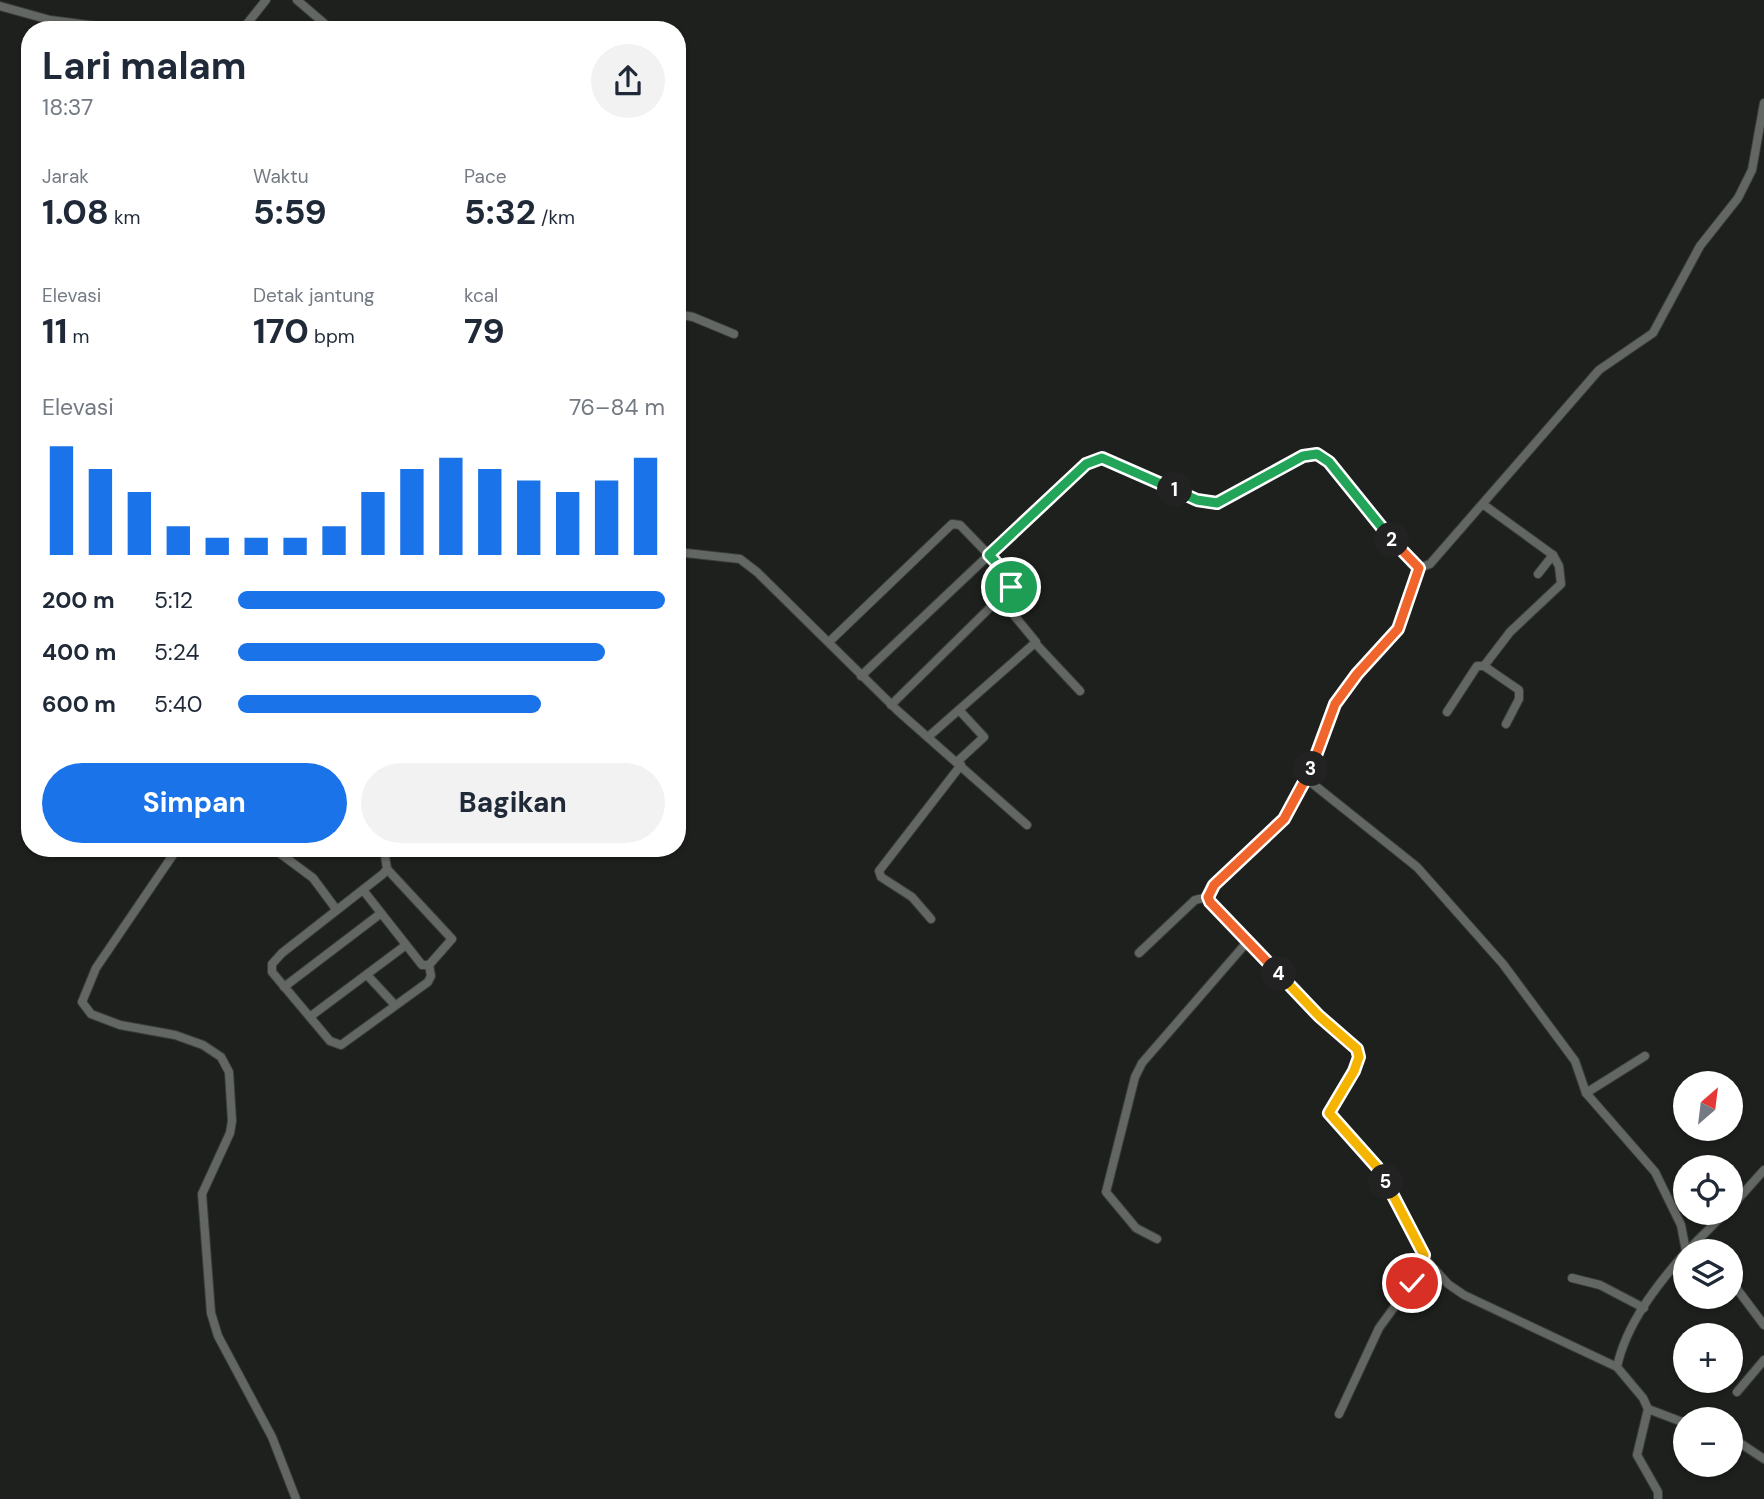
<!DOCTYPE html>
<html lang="id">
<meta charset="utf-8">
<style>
:root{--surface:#fff;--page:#f2f2f3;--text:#1f2937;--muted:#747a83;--accent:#1a73e8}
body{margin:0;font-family:"DM Sans",sans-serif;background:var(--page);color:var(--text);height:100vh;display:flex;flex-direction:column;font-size:26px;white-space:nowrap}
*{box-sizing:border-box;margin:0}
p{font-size:23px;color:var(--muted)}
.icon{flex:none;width:38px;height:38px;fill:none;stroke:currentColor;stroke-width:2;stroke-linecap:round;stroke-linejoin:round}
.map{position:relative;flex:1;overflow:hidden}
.side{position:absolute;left:21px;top:21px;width:665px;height:836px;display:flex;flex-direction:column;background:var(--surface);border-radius:28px;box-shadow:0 2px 5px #0004}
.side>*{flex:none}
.needle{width:46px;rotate:28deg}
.fabs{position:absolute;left:1673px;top:1071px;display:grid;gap:14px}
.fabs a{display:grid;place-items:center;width:70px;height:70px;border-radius:50%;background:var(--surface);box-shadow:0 2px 5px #0004;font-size:35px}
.pin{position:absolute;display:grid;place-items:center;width:60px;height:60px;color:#fff;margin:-30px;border:4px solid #fff;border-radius:50%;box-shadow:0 2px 7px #0007}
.km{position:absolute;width:35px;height:35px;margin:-18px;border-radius:50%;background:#222;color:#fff;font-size:19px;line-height:35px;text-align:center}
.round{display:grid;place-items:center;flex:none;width:74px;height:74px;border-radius:37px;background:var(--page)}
.head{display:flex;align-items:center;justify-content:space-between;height:119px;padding:0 21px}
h1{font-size:38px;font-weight:700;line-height:52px}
.metrics{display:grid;grid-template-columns:repeat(3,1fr);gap:10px;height:119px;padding:7px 21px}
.metrics div{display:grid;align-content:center}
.metrics b{font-size:35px;font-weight:700}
.metrics small{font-size:19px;font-weight:400}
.metrics p{font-size:19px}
.chart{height:196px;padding:14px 21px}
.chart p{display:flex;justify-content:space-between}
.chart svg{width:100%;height:126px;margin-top:7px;stroke:var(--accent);stroke-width:6}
.button{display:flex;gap:14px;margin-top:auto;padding:14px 21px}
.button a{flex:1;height:80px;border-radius:42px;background:var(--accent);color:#fff;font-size:28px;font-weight:700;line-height:80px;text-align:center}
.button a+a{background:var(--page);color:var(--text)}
ul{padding:0 21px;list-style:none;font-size:23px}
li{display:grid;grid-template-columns:112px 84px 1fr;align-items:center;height:52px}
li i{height:18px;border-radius:9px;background:var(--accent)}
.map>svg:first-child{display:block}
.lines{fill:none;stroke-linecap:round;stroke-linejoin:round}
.minor-casing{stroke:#3b3d3a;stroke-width:10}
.minor{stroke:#636763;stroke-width:8}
.split-1-casing{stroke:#fff;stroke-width:14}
.split-2-casing{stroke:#fff;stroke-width:14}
.split-3-casing{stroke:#fff;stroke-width:14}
.split-4-casing{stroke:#fff;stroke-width:14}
.split-5-casing{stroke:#fff;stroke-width:14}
.split-6-casing{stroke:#fff;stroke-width:14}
.split-1{stroke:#22a559;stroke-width:9}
.split-2{stroke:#22a559;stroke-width:9}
.split-3{stroke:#f0652b;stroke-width:9}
.split-4{stroke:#f0652b;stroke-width:9}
.split-5{stroke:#f5b400;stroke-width:9}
.split-6{stroke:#f5b400;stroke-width:9}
</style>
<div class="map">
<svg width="1764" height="1499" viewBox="0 0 1764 1499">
<rect width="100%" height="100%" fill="#1d201d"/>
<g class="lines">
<g class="minor-casing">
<g id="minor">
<polyline points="297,0 332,30"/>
<polyline points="0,6 50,20 127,30"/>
<polyline points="242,30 266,0"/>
<polyline points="677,314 693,317 734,334"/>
<polyline points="1484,505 1553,555 1538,574"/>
<polyline points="677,552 740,559 757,572 898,711 1027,825"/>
<polyline points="1419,568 1398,629 1357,674 1335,704 1308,780 1287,814 1214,885 1208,899 1319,1016 1357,1049 1359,1057 1354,1071 1329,1115 1377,1167 1428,1262 1448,1284 1464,1295 1617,1367"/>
<polyline points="829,642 952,524 960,525 989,555 1086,464 1102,459 1197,500 1217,503 1303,456 1317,454 1329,462 1412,564 1419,568 1430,564 1599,370 1653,333 1700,246 1738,198 1752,170 1764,103"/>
<polyline points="1035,643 1080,691"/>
<polyline points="861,676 989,555 1011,578 1011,587 891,705"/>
<polyline points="1447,712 1477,666 1484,666"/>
<polyline points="1506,724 1519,699 1519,690 1484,666 1510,632 1561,584 1559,566 1553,555"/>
<polyline points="928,737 1036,642 999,597"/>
<polyline points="958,761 984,737 959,710"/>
<polyline points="1308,780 1417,867 1503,964 1575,1061 1586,1093 1655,1172 1681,1225 1686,1251"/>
<polyline points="177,849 96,968 82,1002 91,1014 120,1025 175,1035 203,1045 221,1057 229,1072 232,1121 230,1133 202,1194 211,1313 218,1336 272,1437 296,1499"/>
<polyline points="274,849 313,878 336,909"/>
<polyline points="384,849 387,869 383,874 282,953 272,964 272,972 330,1041 341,1045 428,982 431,976 429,965"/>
<polyline points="363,890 422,965 429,965 452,939 387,869"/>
<polyline points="931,919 912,897 881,877 879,871 961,765"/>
<polyline points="1139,953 1195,900 1208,897"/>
<polyline points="368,976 394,1004"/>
<polyline points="284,987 380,914"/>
<polyline points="311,1016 406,945"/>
<polyline points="1586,1093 1645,1056"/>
<polyline points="1731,1207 1764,1170"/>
<polyline points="1157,1239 1136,1228 1106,1192 1135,1077 1142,1063 1248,941"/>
<polyline points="1698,1240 1707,1251"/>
<polyline points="1687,1251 1725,1213"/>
<polyline points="1572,1278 1600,1285 1644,1308"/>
<polyline points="1731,1281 1764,1325"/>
<polyline points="1737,1392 1764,1360"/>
<polyline points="1648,1409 1685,1423"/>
<polyline points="1339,1414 1379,1328 1412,1283 1424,1255"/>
<polyline points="1731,1437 1764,1459"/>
<path d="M1658,1499V1492L1637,1455L1648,1409L1643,1398L1617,1367C1626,1324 1657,1285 1685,1253"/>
</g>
</g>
<use href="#minor" class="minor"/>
</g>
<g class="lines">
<g class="split-1-casing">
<polyline id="split-1" points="1011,587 1011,578 989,555 1086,464 1102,458 1175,490"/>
</g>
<g class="split-2-casing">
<polyline id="split-2" points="1175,490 1197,500 1217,503 1303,456 1317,454 1329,462 1392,540"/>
</g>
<g class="split-3-casing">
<polyline id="split-3" points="1311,769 1335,704 1357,674 1398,629 1419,568 1392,540"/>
</g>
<g class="split-4-casing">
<polyline id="split-4" points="1279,974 1210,902 1208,897 1214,885 1284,819 1311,769"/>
</g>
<g class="split-5-casing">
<polyline id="split-5" points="1279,974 1319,1016 1357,1049 1359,1057 1354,1071 1329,1113 1377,1167 1386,1182"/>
</g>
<g class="split-6-casing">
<polyline id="split-6" points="1386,1182 1424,1255 1412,1283"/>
</g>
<use href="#split-1" class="split-1"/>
<use href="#split-2" class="split-2"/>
<use href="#split-3" class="split-3"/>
<use href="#split-4" class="split-4"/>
<use href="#split-5" class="split-5"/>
<use href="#split-6" class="split-6"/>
</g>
</svg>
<div class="fabs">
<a><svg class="needle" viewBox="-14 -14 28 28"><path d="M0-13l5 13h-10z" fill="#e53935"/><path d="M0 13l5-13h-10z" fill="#747a83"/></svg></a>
<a><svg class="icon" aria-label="locate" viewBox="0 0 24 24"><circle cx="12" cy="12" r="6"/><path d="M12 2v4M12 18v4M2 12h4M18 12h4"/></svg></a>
<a><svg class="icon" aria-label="layers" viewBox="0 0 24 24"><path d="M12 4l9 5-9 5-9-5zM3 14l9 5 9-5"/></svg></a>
<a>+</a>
<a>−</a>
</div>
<div class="pin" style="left:1011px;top:587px;background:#1e9e55"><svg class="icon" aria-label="arrive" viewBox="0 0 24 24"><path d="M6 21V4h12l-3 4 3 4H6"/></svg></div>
<div class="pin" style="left:1412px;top:1283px;background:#d93025"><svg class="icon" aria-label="check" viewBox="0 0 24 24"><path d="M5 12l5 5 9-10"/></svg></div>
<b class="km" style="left:1175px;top:490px">1</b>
<b class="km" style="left:1392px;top:540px">2</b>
<b class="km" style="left:1311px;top:769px">3</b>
<b class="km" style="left:1279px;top:974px">4</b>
<b class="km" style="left:1386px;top:1182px">5</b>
<section class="side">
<div class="head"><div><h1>Lari malam</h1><p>18:37</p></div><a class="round"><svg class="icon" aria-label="share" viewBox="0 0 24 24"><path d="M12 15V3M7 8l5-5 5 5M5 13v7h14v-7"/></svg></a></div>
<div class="metrics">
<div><p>Jarak</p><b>1.08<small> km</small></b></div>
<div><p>Waktu</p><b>5:59</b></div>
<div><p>Pace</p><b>5:32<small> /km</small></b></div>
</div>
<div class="metrics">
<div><p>Elevasi</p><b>11<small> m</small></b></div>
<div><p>Detak jantung</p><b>170<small> bpm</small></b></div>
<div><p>kcal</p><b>79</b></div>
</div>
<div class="chart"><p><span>Elevasi</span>76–84 m</p>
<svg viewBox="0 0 160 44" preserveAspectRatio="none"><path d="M5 44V6M15 44V14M25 44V22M35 44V34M45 44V38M55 44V38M65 44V38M75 44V34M85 44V22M95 44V14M105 44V10M115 44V14M125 44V18M135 44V22M145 44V18M155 44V10"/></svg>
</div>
<ul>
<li><b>200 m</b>5:12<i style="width:100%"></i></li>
<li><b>400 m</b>5:24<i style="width:86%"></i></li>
<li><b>600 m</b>5:40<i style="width:71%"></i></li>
</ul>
<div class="button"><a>Simpan</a><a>Bagikan</a></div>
</section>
</div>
